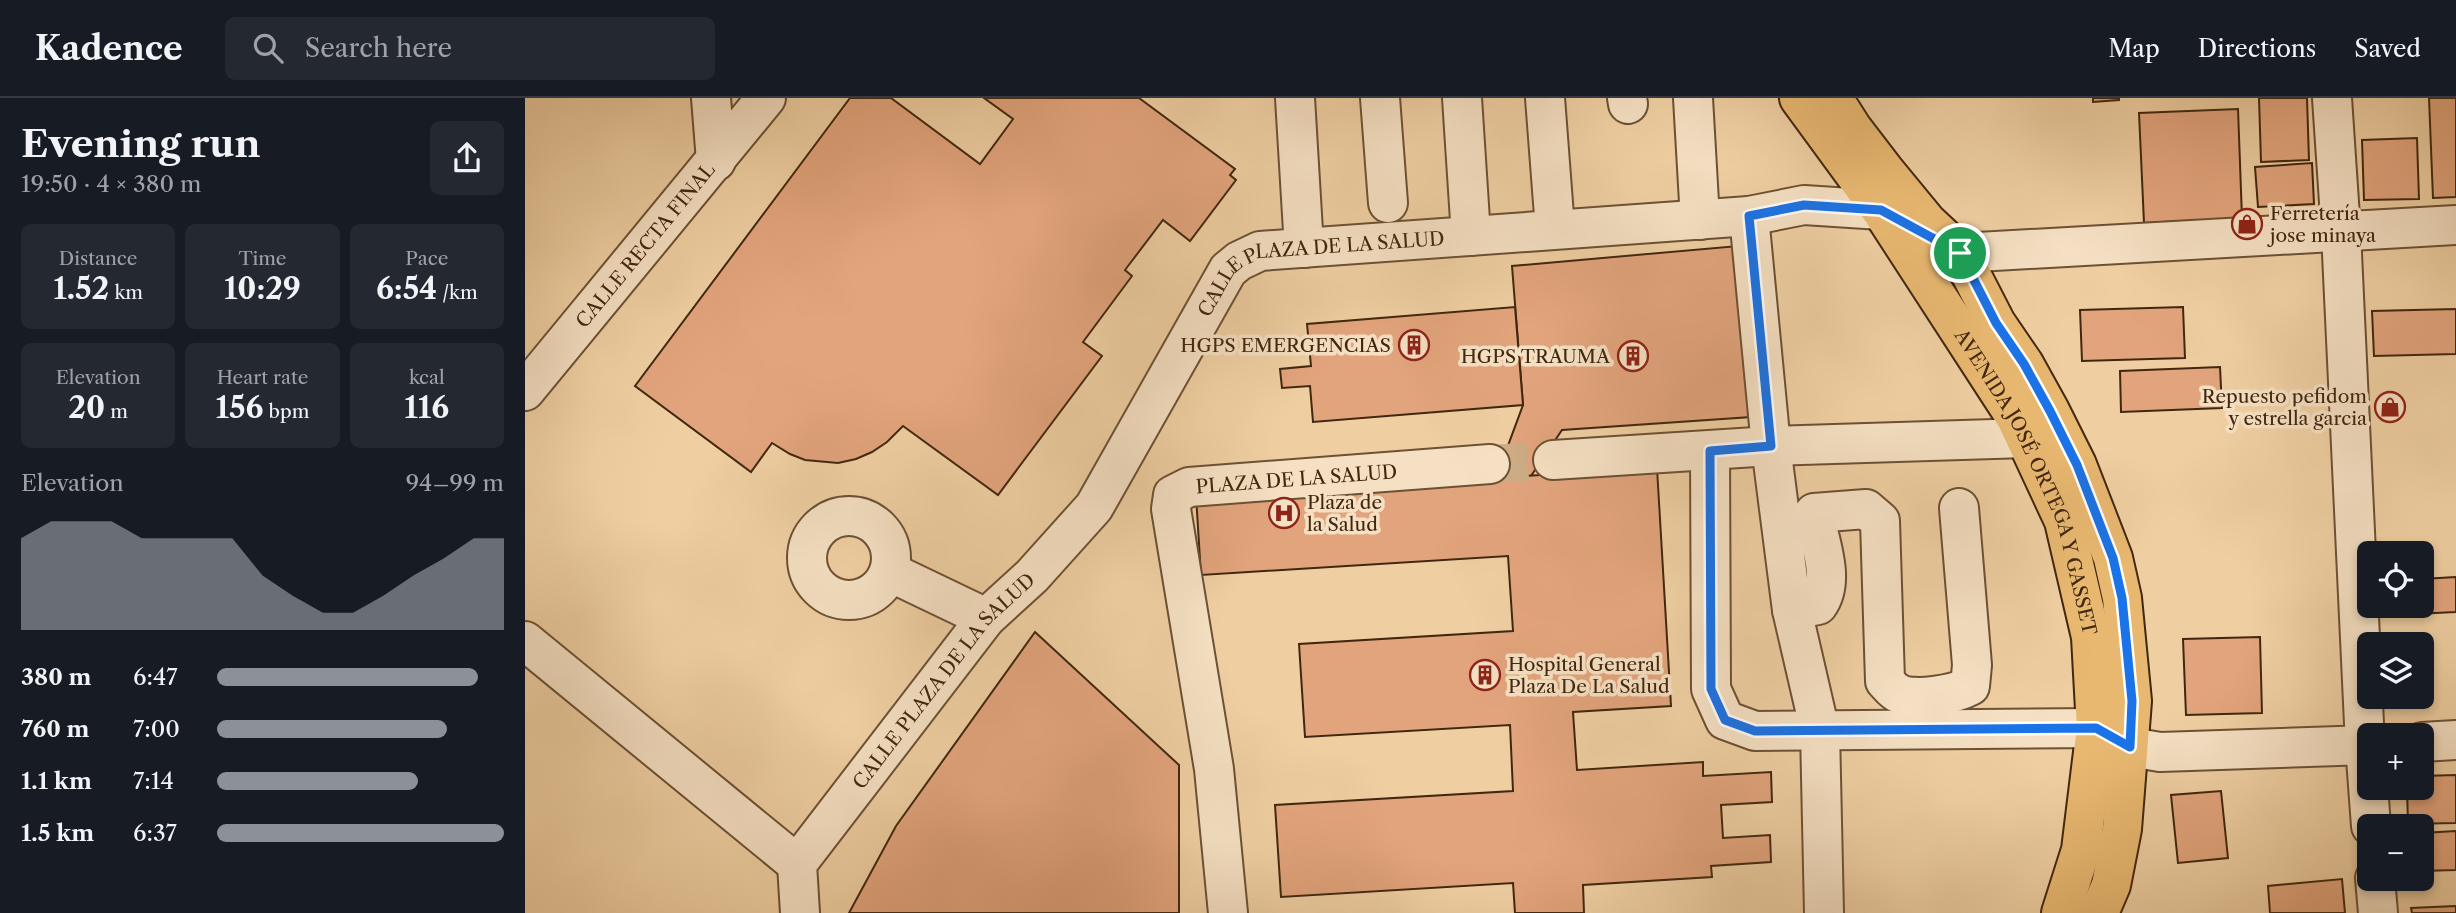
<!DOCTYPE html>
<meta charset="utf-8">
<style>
:root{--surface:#171b24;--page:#242831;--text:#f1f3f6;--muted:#9ea1a6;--line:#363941;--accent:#8c9099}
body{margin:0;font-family:"Libre Caslon Text",serif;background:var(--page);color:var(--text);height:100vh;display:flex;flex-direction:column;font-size:26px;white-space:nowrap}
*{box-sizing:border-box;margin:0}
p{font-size:23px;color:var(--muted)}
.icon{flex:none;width:38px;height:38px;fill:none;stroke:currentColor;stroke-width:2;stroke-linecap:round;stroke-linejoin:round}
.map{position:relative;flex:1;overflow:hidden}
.panel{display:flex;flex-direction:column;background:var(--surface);width:525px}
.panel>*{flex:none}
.fabs{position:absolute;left:1832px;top:443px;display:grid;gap:14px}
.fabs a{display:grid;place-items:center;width:77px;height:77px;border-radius:10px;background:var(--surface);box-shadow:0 4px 10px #0003;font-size:35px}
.pin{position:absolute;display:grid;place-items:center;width:60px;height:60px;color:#fff;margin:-30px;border:4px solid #fff;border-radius:50%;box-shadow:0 2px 7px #0007}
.round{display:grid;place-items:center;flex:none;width:74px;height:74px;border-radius:10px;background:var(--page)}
.head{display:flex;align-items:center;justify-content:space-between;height:119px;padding:0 21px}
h1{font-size:38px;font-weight:800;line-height:52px}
.metrics{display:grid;grid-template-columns:repeat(3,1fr);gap:10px;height:119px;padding:7px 21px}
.metrics div{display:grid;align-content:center;border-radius:10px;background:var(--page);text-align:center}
.metrics b{font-size:30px;font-weight:800}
.metrics small{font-size:19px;font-weight:400}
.metrics p{font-size:19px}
.chart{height:196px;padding:14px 21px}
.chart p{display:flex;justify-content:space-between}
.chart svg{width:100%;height:126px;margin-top:7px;fill:var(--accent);opacity:.7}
ul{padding:0 21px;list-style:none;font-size:23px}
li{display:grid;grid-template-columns:112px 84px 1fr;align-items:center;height:52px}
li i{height:18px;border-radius:9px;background:var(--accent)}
header{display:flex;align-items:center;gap:42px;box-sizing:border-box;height:98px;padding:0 35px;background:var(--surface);border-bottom:2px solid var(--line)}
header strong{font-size:33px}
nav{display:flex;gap:38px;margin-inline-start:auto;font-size:24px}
.search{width:490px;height:63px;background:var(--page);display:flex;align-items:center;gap:18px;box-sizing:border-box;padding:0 24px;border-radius:10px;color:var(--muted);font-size:26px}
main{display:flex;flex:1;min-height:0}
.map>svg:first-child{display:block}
.building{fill:#e2a47c;stroke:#41270f;stroke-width:2}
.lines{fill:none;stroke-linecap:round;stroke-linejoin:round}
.minor-tunnel{stroke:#ccad85;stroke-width:38;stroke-dasharray:38 19;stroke-linecap:butt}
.minor-casing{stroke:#6c5134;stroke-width:42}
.major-casing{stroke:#41270f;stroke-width:42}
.minor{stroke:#f5e0c3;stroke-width:38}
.major{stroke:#e8b871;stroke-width:38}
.route-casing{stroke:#fff;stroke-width:14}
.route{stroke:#1a73e8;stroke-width:9}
.labels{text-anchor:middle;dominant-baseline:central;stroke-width:7;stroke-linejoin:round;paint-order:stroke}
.poi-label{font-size:19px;fill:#41270f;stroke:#f5e0c3;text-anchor:start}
.street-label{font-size:19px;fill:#41270f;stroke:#f5e0c3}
</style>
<header>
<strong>Kadence</strong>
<div class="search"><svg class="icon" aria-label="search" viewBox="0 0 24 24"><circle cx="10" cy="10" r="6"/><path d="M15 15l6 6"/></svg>Search here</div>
<nav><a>Map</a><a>Directions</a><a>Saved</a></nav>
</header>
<main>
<section class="panel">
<div class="head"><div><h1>Evening run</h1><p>19:50 · 4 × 380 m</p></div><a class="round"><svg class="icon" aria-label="share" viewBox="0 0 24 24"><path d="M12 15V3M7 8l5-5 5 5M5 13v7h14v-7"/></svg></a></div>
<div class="metrics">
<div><p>Distance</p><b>1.52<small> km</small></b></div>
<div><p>Time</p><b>10:29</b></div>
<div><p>Pace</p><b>6:54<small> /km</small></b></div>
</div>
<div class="metrics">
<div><p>Elevation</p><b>20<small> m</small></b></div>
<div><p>Heart rate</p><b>156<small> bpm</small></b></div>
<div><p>kcal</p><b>116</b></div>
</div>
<div class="chart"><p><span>Elevation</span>94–99 m</p>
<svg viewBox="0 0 160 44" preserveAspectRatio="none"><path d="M0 44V12L10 6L20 6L30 6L40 12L50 12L60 12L70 12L80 25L90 32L100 38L110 38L120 32L130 25L140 19L150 12L160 12V44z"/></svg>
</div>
<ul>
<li><b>380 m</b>6:47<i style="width:91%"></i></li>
<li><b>760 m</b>7:00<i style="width:80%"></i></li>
<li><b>1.1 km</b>7:14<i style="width:70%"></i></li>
<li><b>1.5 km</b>6:37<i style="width:100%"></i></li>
</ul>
</section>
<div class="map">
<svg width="1931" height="815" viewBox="0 0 1931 815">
<rect width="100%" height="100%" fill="#efcfa2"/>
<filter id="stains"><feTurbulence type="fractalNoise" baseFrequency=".00286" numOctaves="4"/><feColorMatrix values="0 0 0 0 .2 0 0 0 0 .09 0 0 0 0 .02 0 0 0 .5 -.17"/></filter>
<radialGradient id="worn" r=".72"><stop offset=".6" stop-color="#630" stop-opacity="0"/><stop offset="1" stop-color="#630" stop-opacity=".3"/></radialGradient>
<g class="building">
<polygon points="325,0 366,0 455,66 488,21 459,0 614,0 710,71 705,77 711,82 665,143 638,122 600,172 607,178 558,244 577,258 473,397 378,328 362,344 347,354 331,361 313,365 280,362 265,356 247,345 226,374 110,288"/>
<polygon points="1568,0 1594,0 1594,2 1568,4"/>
<polygon points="1734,0 1782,0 1784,62 1736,64"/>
<polygon points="1904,0 1931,0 1931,99 1908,100"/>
<polygon points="1713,11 1717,120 1619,125 1614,15"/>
<polygon points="1892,40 1894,101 1839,102 1837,42"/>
<polygon points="1787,65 1789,106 1733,109 1730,69"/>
<polygon points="1213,148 1226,319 1037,332 1006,378 971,380 998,307 987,168"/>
<polygon points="990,209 998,307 788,324 785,288 757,290 755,271 786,268 782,226"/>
<polygon points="1658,209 1660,260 1557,263 1555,212"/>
<polygon points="1931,211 1931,256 1849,258 1847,213"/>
<polygon points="1695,269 1697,310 1596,314 1595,273"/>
<polygon points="1132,370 1146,608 1048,614 1052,672 1178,664 1178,678 1246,674 1247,704 1196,707 1198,740 1245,737 1246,764 1186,768 1187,779 1058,787 1059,815 990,815 988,785 756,799 750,707 988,693 985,627 780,639 774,546 988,533 983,458 676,477 671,398"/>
<polygon points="1931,479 1931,514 1890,516 1890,508 1897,508 1897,481"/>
<polygon points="510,534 654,667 654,815 324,815 371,728"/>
<polygon points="1735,539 1737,615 1661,617 1658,541"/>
<polygon points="1931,677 1931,725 1883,726 1882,690 1897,690 1897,678"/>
<polygon points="1696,693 1703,760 1653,765 1646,697"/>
<polygon points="1931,733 1931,772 1897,773 1897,735"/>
<polygon points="1817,781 1820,815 1745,815 1743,788"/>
<polygon points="1931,808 1931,815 1887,815 1886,810"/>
</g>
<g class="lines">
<polyline class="minor-tunnel" points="965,366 1028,362"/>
<g class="minor-casing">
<g id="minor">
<polyline points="186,0 191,63"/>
<polyline points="770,0 779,150"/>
<polyline points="855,0 863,105"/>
<polyline points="937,0 946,138"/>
<polyline points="1020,0 1030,131"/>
<polyline points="1102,0 1103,6"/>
<polyline points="1168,0 1175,122"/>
<polyline points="1807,0 1816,134 1840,647 1846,728"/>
<path d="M1224,118L1246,348L1267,512L1293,507C1311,483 1294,442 1289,415L1341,411L1355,423L1360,583C1364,587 1368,593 1373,595C1389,604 1430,596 1445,588L1447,567L1434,410"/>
<path id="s1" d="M0,293L241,0"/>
<polyline points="1185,353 1186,591 1200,622 1230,633 1571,630 1605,649 1635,654 1844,647"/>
<polyline points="1028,362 1246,348 1501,340"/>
<circle cx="324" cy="460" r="42"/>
<polyline points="365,474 461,520"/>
<polyline points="1267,512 1295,633 1299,815"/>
<polyline points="0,543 272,766"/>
<polyline points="1897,644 1931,642"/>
<polyline points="1850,780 1853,815"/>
<path id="s2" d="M275,815L272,766L461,520L507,478L569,409L703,172L714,163L735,153L1224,118L1279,107L1356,112L1435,155L1931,127"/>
<path id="s3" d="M703,815L689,671L646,411L648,397L664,389L965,366"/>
</g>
</g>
<g class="major-casing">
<g id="major">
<path id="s4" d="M1274,0L1356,112L1491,320L1539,423L1566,539L1571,630L1556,752L1536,815"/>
<polyline points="1308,0 1327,30 1360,73 1402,124 1435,155 1471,225 1499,266 1525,313 1552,367 1588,460 1597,500 1607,603 1597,731 1586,787 1574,815"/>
</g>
</g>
<use href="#minor" class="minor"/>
<use href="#major" class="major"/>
</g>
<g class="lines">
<g class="route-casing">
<polygon id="route" points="1279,107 1356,112 1435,155 1471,225 1499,266 1525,313 1552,367 1588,460 1597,500 1607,603 1605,649 1571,630 1230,633 1200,622 1186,591 1185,353 1246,348 1224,118"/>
</g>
<use href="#route" class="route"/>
</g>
<defs>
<g id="shop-ring" transform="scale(1.575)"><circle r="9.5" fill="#f5e0c3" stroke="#8f2418" stroke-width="1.5"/><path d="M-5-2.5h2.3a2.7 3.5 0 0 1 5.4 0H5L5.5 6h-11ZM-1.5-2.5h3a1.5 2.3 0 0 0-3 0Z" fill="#8f2418"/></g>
<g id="building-ring" transform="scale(1.575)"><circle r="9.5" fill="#f5e0c3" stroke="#8f2418" stroke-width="1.5"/><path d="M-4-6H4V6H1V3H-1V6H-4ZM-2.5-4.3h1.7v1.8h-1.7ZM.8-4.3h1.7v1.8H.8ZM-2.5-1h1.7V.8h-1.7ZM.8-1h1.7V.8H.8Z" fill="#8f2418"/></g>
<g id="hospital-ring" transform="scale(1.575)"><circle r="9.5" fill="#f5e0c3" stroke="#8f2418" stroke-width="1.5"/><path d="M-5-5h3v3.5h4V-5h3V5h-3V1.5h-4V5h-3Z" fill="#8f2418"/></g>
</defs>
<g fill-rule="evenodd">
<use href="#shop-ring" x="1722" y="126"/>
<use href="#building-ring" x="889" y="247"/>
<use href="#building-ring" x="1108" y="258"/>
<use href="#shop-ring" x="1865" y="309"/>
<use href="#hospital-ring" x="759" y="415"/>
<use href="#building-ring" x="960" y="577"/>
</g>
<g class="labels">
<g class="poi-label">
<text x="1745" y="115">Ferretería<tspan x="1745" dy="22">jose minaya</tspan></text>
<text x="866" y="247" text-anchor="end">HGPS EMERGENCIAS</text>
<text x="1085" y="258" text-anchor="end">HGPS TRAUMA</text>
<text x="1842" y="298" text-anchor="end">Repuesto pefidom<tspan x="1842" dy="22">y estrella garcia</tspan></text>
<text x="782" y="404">Plaza de<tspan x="782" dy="22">la Salud</tspan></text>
<text x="983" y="566">Hospital General<tspan x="983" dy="22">Plaza De La Salud</tspan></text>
</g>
<g class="street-label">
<text stroke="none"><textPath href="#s1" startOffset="189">CALLE RECTA FINAL</textPath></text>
<text stroke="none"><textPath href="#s2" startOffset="872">CALLE PLAZA DE LA SALUD</textPath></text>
<text stroke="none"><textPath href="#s3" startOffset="548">PLAZA DE LA SALUD</textPath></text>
<text stroke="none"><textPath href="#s4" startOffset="450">AVENIDA JOSÉ ORTEGA Y GASSET</textPath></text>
<text stroke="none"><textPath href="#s2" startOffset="284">CALLE PLAZA DE LA SALUD</textPath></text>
</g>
</g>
<rect width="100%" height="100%" filter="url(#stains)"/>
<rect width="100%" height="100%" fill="url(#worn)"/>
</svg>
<div class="fabs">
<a><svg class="icon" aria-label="locate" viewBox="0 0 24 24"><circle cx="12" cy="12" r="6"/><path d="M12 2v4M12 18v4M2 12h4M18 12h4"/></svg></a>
<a><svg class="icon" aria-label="layers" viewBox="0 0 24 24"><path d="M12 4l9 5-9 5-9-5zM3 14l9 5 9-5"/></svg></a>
<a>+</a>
<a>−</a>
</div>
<div class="pin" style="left:1435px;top:155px;background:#1e9e55"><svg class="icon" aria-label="arrive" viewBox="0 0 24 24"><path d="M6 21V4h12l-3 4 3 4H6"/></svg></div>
</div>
</main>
